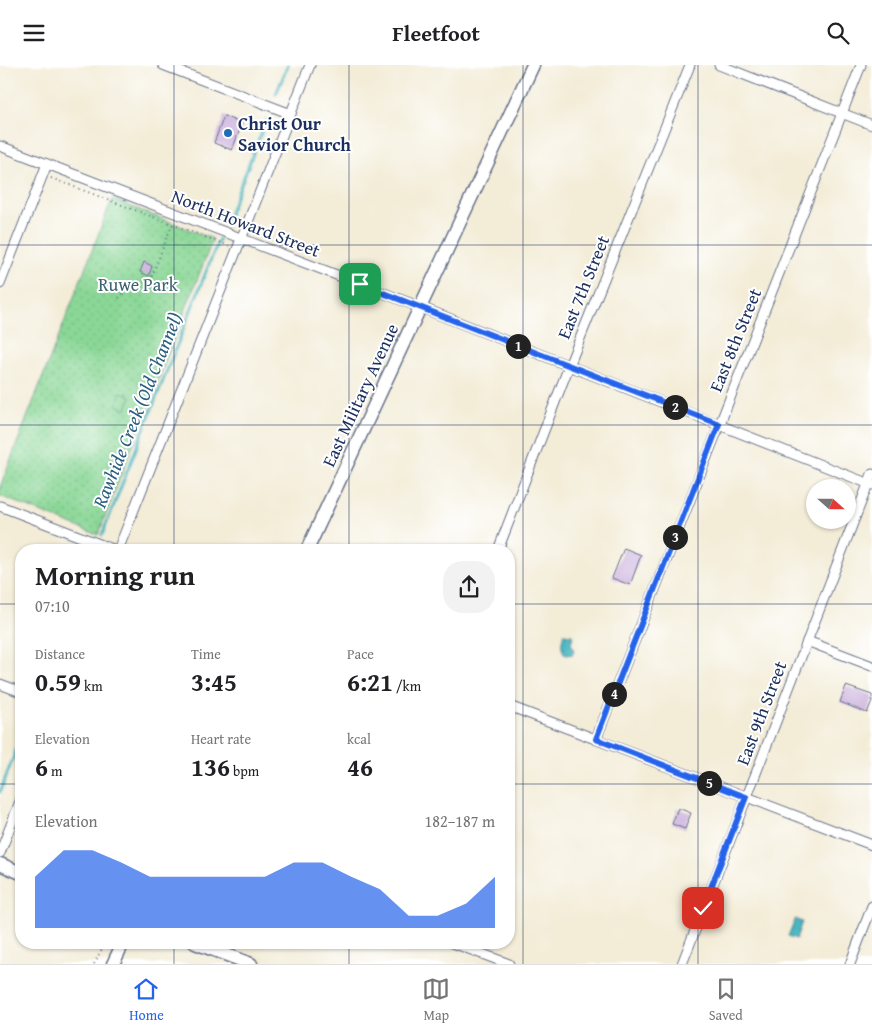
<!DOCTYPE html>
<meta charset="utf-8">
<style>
:root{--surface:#fff;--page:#f2f2f2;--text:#202124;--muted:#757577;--line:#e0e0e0;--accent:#2563eb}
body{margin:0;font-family:"Gentium Book Plus",serif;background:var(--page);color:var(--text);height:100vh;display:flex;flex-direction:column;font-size:19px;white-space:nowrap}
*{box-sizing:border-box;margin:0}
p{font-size:16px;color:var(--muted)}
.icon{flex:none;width:28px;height:28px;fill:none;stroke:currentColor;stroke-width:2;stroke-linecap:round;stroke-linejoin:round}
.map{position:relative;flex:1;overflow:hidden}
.side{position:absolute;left:15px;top:479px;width:500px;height:405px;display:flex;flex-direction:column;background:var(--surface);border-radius:20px;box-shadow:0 1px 4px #0004}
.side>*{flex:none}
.needle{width:32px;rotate:111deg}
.fabs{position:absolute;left:806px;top:414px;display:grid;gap:10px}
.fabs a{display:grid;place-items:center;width:50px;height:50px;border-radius:50%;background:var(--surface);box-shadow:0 1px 4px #0004;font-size:25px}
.pin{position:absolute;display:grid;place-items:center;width:42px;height:42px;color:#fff;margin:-21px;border-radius:10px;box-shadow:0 2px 8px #0006}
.km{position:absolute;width:25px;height:25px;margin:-12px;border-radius:50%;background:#222;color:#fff;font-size:14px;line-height:25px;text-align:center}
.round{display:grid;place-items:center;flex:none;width:52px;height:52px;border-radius:20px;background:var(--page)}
.summary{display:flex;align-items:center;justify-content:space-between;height:85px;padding:0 20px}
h1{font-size:28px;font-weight:700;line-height:38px}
.figures{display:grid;grid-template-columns:repeat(3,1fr);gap:8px;height:85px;padding:5px 20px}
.figures div{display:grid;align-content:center}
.figures b{font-size:25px;font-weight:700}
.figures small{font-size:14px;font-weight:400}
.figures p{font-size:14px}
.chart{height:140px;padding:10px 20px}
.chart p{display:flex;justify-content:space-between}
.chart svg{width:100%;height:90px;margin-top:5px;fill:var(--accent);opacity:.7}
header{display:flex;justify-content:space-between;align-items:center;height:65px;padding:0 20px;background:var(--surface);font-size:22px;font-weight:700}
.tabs{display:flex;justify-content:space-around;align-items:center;height:70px;border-top:1px solid var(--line);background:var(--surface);font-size:14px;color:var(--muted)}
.tabs a{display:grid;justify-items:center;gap:2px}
.tabs .on{color:var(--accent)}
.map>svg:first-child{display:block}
.grass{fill:url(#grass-dots);stroke:#52837a}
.garden{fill:#8ad796;stroke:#52837a}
.water{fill:url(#water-ripples);stroke:#30728e}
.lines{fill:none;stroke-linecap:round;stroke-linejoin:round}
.stream{stroke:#46b5bf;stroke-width:3}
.building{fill:#c9addb}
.street-casing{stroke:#677188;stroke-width:11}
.secondary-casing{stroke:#677188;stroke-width:15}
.path{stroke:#677188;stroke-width:2;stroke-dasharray:1 4;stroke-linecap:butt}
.street{stroke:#fff;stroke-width:9}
.secondary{stroke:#fff;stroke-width:12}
.route-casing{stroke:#fff;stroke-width:10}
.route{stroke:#2563eb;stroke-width:6}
.grid{fill:none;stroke:#1b2f5e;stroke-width:1;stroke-opacity:0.55}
.poi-dot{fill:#1f6fb2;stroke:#fff;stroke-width:2}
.labels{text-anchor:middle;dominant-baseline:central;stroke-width:4;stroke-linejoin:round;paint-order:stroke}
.poi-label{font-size:18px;font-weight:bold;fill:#1b2f5e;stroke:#fff;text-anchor:start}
.street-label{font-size:18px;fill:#1b2f5e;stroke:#fff}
.park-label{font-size:18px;fill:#3c616f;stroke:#fff}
.water-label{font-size:19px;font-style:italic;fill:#2a5e80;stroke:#fff}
</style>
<header><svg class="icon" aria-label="menu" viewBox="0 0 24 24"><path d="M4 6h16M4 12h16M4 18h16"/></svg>Fleetfoot<svg class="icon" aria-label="search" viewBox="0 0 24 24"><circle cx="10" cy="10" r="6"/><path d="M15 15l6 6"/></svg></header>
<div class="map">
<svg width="872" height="899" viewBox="0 0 872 899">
<defs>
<pattern id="grass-dots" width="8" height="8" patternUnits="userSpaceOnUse" patternTransform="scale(1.25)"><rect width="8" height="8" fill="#8ad796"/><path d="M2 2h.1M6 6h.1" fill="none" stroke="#76b984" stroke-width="1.8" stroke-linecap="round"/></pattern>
<pattern id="water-ripples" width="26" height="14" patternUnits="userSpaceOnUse" patternTransform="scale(1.25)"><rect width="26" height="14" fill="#46b5bf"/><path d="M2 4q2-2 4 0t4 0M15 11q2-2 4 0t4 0" fill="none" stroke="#3a949e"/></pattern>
</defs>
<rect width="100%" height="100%" fill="#fff"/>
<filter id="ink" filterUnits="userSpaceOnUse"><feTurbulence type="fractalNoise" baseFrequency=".02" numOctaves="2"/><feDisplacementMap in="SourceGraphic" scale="10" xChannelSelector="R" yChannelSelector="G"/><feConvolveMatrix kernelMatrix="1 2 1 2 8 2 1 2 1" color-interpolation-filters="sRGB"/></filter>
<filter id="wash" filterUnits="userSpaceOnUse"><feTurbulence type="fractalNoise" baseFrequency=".0096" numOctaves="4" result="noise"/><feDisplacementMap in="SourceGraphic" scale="20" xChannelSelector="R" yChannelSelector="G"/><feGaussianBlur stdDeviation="1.12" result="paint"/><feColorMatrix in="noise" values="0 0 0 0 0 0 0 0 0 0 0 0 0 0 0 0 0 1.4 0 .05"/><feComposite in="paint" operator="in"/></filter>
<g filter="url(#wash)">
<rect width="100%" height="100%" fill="#f3ecd7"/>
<polygon class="grass" points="112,134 213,174 98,470 0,431 0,422"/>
<polygon class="garden" points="121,327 131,331 126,344 116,340"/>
<g class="water">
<path d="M564,569L572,570L573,572L571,578L574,586L573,589L566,590C560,585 561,576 564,569Z"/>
<polygon points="795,854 802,857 796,874 788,871"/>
</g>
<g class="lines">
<g class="stream">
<polyline points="276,29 288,0"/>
<polyline points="226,157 267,54"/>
<polyline points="102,470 219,174"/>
<polyline points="0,727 21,673"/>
</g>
</g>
<g id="blocks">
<g class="building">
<polygon points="224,51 242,59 232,85 214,78"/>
<polygon points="144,197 152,201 149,211 140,207"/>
<polygon points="624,483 641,490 630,520 612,513"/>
<polygon points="846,621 872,630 872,636 867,648 840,637"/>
<polygon points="678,743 691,748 685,764 672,759"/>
</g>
</g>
</g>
<g filter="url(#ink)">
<use href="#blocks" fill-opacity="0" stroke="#677188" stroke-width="1"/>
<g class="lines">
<g class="street-casing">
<g id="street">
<polyline points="163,0 291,49"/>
<polyline points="719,0 872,60"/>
<polyline points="0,81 420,242 872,420"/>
<polyline points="0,219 47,99"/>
<polyline points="0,441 115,485"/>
<polyline points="118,485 310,0"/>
<polyline points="498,485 569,301 690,0"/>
<polyline points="807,576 872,601"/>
<polyline points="0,619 21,627"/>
<polyline points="509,641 872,780"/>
<polyline points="596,674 861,0"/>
<polyline points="0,788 21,734"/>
<polyline points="453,878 509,899"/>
<polyline points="682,899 872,409"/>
<polyline points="850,899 872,841"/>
</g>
</g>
<g class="secondary-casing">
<g id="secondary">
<polyline points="307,485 533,0"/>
<polyline points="0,799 21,808"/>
<polyline points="195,878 251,899"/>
<polyline points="113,899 123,878"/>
</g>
</g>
<g class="path">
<polyline points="51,113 229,181"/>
<polyline points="151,214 158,224"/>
<polyline points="119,233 125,226 151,213 172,160"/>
<polyline points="94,899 105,878"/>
</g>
<use href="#street" class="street"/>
<use href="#secondary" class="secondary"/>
</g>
</g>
<g class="lines" filter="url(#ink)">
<g class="route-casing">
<polyline id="route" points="360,219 719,359 596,674 746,732 703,843"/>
</g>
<use href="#route" class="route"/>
</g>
<path class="grid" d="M174,0V485M349,0V485M523,0V899M698,0V899M0,180H872M0,360H872M0,539H21M509,539H872M0,719H21M509,719H872M174,878V899M349,878V899"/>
<circle class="poi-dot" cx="228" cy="68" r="5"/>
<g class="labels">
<g class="poi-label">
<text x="238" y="58">Christ Our<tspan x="238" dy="21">Savior Church</tspan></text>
</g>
<g class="street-label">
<text transform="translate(246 158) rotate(21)">North Howard Street</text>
<text transform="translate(583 222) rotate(-68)">East 7th Street</text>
<text transform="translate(735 275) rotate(-68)">East 8th Street</text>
<text transform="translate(360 330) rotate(-65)">East Military Avenue</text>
<text transform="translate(761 648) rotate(-69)">East 9th Street</text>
</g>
<g class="park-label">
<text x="138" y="219">Ruwe Park</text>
</g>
<g class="water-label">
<text transform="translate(137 345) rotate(-68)">Rawhide Creek (Old Channel)</text>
</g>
</g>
</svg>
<div class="fabs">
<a><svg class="needle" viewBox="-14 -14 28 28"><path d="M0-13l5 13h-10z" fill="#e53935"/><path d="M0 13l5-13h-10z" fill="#757577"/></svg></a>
</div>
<div class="pin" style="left:360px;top:219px;background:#1e9e55"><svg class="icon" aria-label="arrive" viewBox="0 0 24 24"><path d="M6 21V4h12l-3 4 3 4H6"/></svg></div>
<div class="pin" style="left:703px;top:843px;background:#d93025"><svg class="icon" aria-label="check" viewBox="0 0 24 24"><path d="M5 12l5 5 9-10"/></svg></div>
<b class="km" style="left:518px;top:281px">1</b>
<b class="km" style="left:675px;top:342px">2</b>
<b class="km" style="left:675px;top:472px">3</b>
<b class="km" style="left:614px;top:629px">4</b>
<b class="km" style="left:709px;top:718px">5</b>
<section class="side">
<div class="summary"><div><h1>Morning run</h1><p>07:10</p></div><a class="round"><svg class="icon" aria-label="share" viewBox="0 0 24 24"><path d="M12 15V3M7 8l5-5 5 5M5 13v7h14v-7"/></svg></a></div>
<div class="figures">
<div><p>Distance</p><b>0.59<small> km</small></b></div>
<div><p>Time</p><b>3:45</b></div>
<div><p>Pace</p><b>6:21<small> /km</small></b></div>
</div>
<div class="figures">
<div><p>Elevation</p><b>6<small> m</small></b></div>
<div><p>Heart rate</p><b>136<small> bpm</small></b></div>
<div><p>kcal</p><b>46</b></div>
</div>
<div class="chart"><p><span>Elevation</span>182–187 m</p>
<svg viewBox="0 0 160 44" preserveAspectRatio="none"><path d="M0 44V19L10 6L20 6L30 12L40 19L50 19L60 19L70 19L80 19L90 12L100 12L110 19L120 25L130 38L140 38L150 32L160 19V44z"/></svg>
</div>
</section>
</div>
<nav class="tabs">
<a class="on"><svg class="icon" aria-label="home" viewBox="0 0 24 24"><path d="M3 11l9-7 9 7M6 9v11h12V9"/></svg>Home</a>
<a><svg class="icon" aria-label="map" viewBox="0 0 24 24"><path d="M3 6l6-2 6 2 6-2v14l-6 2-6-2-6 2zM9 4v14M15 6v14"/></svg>Map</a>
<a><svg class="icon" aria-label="saved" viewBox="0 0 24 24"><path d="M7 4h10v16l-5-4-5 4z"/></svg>Saved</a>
</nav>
